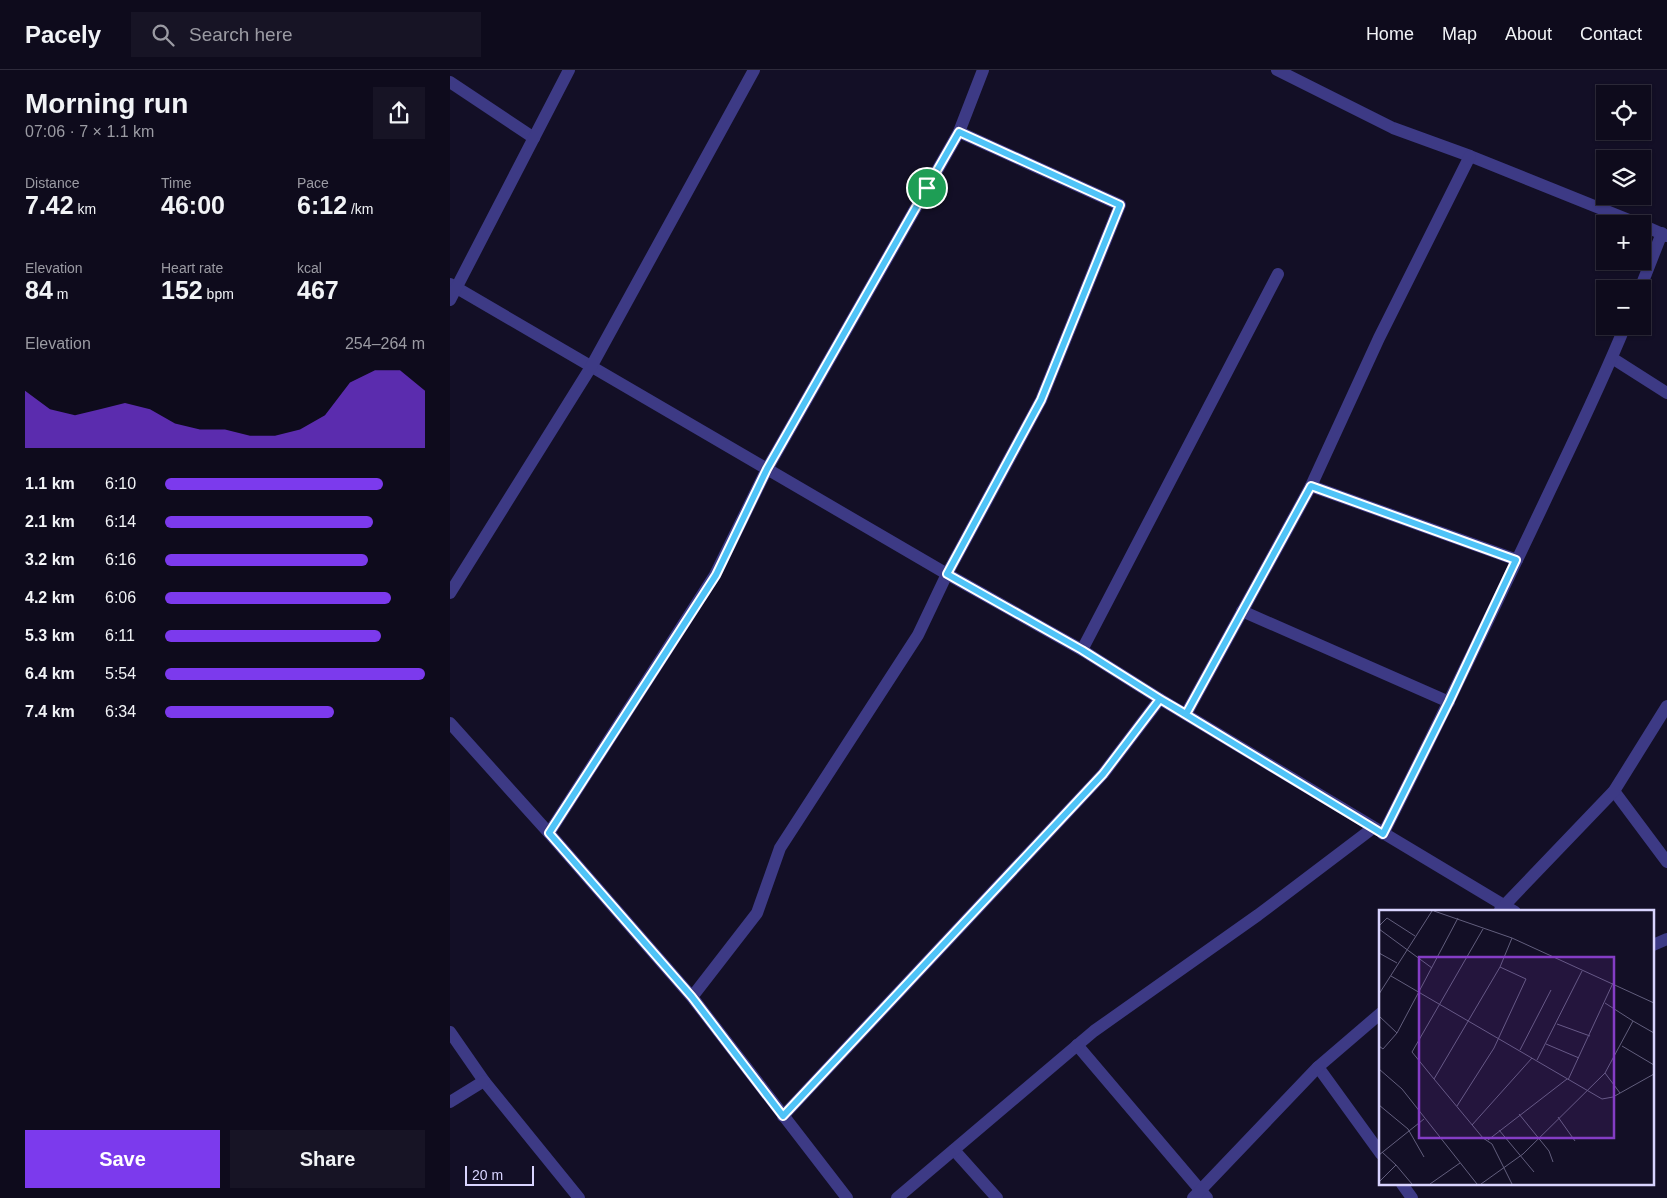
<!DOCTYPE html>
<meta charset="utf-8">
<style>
:root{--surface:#0e0b1c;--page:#171425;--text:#f1f3f6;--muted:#9b9ba3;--line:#2e2b3b;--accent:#7c3aed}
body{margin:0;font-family:Arial,sans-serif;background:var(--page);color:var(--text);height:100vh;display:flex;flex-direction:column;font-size:19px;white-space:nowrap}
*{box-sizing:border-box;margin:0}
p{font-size:16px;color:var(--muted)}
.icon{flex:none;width:28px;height:28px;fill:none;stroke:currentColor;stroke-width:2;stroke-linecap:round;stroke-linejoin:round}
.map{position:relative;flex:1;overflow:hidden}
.panel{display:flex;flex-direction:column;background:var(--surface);width:450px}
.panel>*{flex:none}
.buttons{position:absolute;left:1146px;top:15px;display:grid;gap:10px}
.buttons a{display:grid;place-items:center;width:55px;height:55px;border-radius:0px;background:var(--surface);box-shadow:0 1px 4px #0004,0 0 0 1px var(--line);font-size:25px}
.scale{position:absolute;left:15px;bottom:12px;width:69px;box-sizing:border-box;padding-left:5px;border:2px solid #d9d4ff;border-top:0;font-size:14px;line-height:18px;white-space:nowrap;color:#d9d4ff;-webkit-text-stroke:4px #130f26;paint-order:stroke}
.pin{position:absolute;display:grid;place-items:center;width:42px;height:42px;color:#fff;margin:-21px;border:2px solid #fff;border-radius:50%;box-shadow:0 1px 5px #0007}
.round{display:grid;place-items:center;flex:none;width:52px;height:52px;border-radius:0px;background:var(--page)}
.headline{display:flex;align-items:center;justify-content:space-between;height:85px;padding:0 25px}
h1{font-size:28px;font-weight:700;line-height:38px}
.stats{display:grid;grid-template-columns:repeat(3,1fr);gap:8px;height:85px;padding:5px 25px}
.stats div{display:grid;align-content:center}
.stats b{font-size:25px;font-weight:700}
.stats small{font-size:14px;font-weight:400}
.stats p{font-size:14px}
.chart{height:140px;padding:10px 25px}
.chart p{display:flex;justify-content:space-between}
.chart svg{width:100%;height:90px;margin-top:5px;fill:var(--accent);opacity:.7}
.cta{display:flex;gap:10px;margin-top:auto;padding:10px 25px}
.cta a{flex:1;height:58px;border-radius:0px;background:var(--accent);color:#fff;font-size:20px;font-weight:700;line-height:58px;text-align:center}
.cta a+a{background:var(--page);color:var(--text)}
ul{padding:0 25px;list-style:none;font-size:16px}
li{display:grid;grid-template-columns:80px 60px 1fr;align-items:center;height:38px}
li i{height:12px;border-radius:6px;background:var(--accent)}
header{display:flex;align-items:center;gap:30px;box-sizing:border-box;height:70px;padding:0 25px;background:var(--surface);border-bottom:1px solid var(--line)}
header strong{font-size:24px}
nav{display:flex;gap:28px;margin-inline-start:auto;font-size:18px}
.search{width:350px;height:45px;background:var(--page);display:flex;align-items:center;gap:12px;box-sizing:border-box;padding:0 18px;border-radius:0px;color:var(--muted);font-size:19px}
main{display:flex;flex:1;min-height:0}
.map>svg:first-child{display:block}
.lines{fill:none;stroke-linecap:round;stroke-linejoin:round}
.street{stroke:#3d3a85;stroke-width:12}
.route-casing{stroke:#fff;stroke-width:10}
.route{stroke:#4fc3f7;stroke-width:6}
.inset-road{fill:none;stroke:#625e7d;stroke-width:1}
.view{fill:#843dc5;fill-opacity:0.15;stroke:#843dc5;stroke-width:2.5}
.inset-edge{fill:none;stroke:#d9d4ff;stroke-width:2.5}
</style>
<header>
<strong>Pacely</strong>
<div class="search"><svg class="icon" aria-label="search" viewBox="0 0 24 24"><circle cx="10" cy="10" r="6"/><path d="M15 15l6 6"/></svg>Search here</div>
<nav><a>Home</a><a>Map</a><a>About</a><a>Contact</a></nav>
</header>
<main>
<section class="panel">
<div class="headline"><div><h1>Morning run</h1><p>07:06 · 7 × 1.1 km</p></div><a class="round"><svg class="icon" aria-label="share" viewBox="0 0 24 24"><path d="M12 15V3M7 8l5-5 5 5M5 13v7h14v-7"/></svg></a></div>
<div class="stats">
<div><p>Distance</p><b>7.42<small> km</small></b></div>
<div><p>Time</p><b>46:00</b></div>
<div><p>Pace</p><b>6:12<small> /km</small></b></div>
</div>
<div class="stats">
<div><p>Elevation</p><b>84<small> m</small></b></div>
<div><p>Heart rate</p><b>152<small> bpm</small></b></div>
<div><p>kcal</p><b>467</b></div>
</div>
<div class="chart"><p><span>Elevation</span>254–264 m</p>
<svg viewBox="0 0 160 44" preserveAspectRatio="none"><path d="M0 44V16L10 25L20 28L30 25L40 22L50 25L60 32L70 35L80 35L90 38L100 38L110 35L120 28L130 12L140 6L150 6L160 16V44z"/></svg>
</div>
<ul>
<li><b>1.1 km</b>6:10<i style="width:84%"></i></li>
<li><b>2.1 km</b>6:14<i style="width:80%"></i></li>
<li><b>3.2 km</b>6:16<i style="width:78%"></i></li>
<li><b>4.2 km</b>6:06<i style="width:87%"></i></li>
<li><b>5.3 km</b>6:11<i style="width:83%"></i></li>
<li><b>6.4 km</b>5:54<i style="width:100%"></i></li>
<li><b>7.4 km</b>6:34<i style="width:65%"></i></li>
</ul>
<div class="cta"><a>Save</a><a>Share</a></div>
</section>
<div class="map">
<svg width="1217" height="1128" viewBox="0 0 1217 1128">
<rect width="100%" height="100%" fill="#130f26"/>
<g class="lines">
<g class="street">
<polyline points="827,0 943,58 1020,86 1189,154"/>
<polyline points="0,12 84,68"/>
<polyline points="1192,155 1217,166"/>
<polyline points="0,214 497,504 632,580 710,629 1065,842"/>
<polyline points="1190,219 1212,163"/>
<polyline points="0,230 119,0"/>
<polyline points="1162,288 1217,323"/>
<polyline points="861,416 1067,490"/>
<polyline points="0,523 141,297 304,0"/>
<polyline points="792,541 999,632"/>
<polyline points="632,580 828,204"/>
<polyline points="736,644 861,416 929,268 1020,86"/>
<polyline points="0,653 99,763"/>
<polyline points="1164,721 1217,792"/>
<path d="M933,764C989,653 1043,541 1096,429C1123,372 1151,315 1175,256"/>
<polyline points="1050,840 1164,721 1217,636"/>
<polyline points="1203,875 1217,869"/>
<polyline points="242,927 307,843 330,778 468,565 497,504 591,330 670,135 509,62"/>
<polyline points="0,962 34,1011 129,1128"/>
<polyline points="627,975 757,1128"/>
<polyline points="868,997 931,1084"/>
<polyline points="0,1032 34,1011"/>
<polyline points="333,1046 653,704 710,629"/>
<polyline points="504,1080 547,1128"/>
<polyline points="952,1114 962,1128"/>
<polyline points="397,1128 242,927 99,763 265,505 317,399 509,62 533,0"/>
<polyline points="447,1128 644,961 808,845 923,758"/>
<polyline points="743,1128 868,997 931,943"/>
</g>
</g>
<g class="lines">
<g class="route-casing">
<polyline id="route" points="477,118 317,399 266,505 99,763 242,927 333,1046 653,704 710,629 736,644 861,416 1066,490 999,632 933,764 710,629 632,580 497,504 591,330 670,135 509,62 477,118"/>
</g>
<use href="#route" class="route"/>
</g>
<g transform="translate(929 840)">
<rect width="275" height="275" fill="#130f26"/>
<path class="inset-road" d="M55,1L133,28L275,93M0,16L8,8L36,26M0,19L53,58M133,28L121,57L55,169L104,228L113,234L133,274M0,43L18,53M12,66L223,189L234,187L275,164M0,84L53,1M226,93L254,111M0,106L18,123M178,114L211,126M167,134L200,148M0,136L4,139L18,123L79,8M243,136L275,155M141,140L172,80M158,150L203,61M0,159L23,179L98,274M226,163L241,183M55,169L33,142L104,19M189,170L234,73M0,195L29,219L45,247M78,196L115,138L147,69L121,57M140,204L170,241L174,252M179,207L196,231M93,215L153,148M120,220L155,262M109,230L188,169M0,245L45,209M17,255L33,274M0,272L17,255L3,242M51,274L81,253M102,274L144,244L226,163L254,111L275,123"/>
<path class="view" d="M40,47H235V228H40Z"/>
<rect width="275" height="275" class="inset-edge"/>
</g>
</svg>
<div class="buttons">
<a><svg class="icon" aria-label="locate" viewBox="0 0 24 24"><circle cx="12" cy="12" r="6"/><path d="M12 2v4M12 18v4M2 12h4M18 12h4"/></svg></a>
<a><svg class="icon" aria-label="layers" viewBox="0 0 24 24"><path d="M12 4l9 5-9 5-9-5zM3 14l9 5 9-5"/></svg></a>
<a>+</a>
<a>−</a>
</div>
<div class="scale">20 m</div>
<div class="pin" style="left:477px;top:118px;background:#1e9e55"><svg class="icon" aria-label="arrive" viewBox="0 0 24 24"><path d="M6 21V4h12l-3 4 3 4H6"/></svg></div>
</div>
</main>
